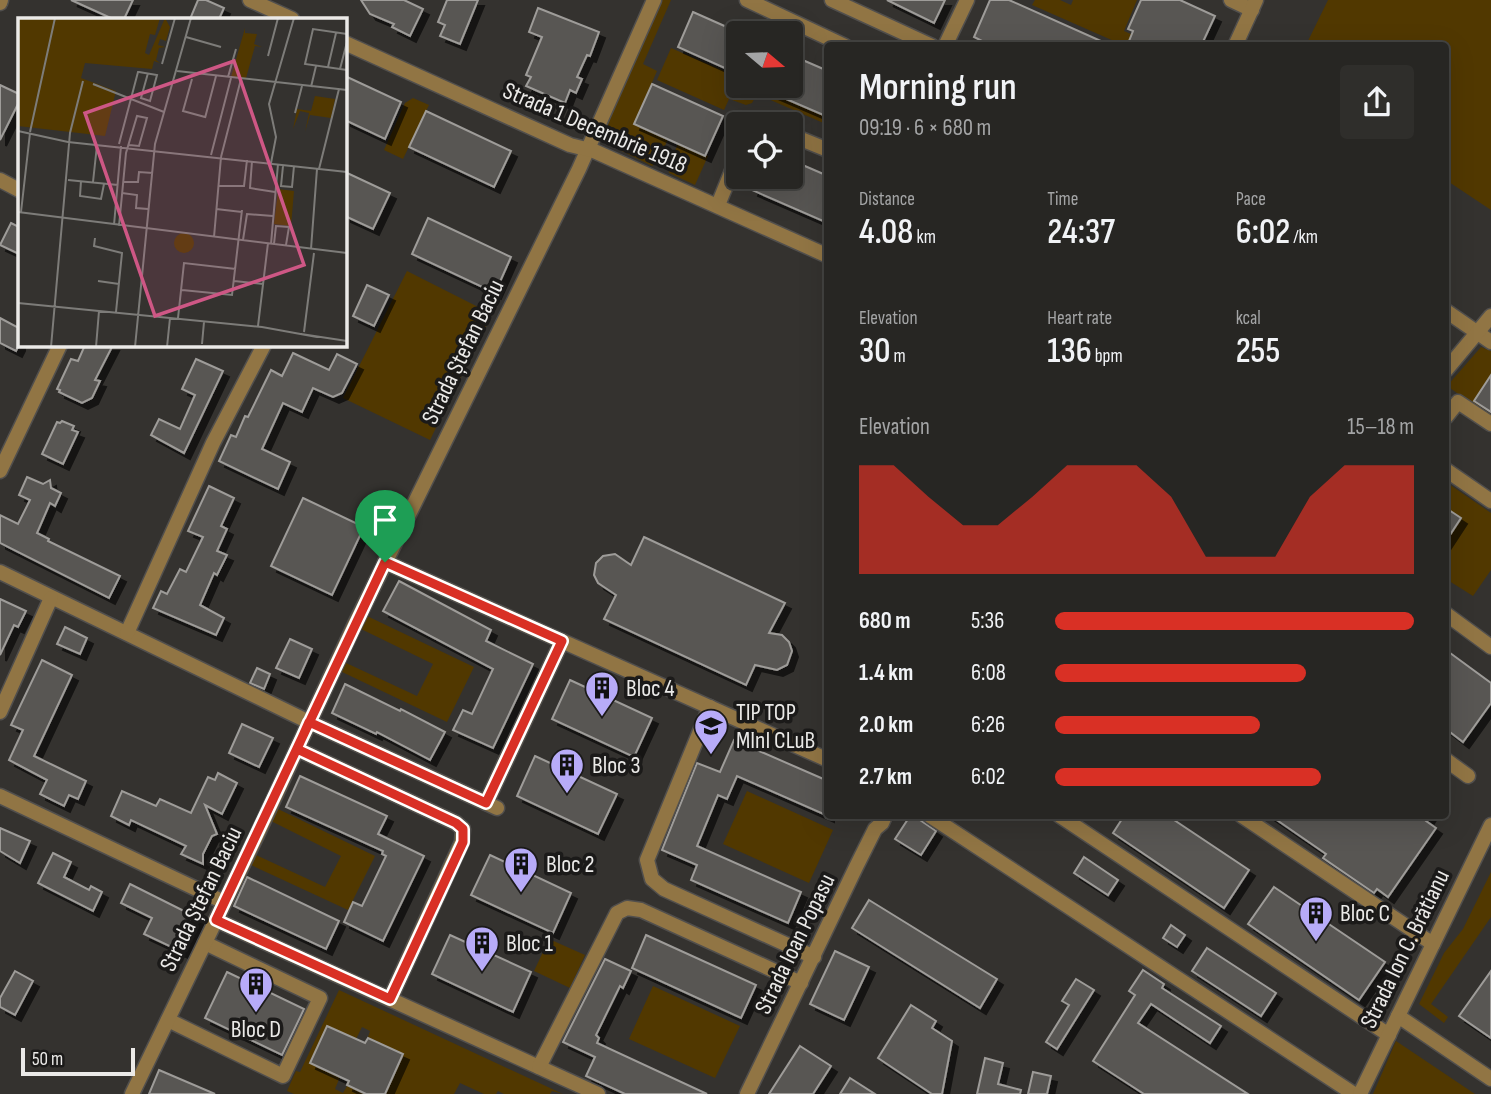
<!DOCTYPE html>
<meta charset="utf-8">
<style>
:root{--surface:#272623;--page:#2f2e2b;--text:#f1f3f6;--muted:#a4a5a6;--line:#434341;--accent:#d93025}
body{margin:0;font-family:"Sofia Sans Condensed",sans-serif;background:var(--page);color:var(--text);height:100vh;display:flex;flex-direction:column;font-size:26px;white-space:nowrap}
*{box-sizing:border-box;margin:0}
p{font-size:23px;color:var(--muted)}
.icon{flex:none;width:38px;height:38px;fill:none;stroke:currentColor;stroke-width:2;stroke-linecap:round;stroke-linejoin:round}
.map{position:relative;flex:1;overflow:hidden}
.details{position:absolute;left:824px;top:42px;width:625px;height:777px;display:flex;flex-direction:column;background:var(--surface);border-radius:7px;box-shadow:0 7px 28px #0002,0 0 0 2px var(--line)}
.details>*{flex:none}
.needle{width:46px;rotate:109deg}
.buttons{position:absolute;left:726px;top:21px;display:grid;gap:14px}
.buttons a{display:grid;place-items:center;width:77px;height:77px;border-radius:7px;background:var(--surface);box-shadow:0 7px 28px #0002,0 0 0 2px var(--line);font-size:35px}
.scale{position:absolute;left:21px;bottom:18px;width:114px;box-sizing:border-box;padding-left:7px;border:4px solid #ebeae8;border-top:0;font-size:19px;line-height:24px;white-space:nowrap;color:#ebeae8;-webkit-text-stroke:5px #1b1a19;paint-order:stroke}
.pin{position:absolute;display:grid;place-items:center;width:60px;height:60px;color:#fff;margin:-72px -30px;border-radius:50% 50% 50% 0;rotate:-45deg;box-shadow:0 0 7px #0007}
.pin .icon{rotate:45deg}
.round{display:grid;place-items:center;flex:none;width:74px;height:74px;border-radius:7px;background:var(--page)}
.overview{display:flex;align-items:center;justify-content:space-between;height:119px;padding:0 35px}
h1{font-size:38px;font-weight:600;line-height:52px}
.metrics{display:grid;grid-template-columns:repeat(3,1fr);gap:10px;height:119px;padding:7px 35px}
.metrics div{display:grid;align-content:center}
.metrics b{font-size:35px;font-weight:600}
.metrics small{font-size:19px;font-weight:400}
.metrics p{font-size:19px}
.chart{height:196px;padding:14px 35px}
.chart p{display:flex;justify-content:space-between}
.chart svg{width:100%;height:126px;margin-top:7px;fill:var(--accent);opacity:.7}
ul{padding:0 35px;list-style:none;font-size:23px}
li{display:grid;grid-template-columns:112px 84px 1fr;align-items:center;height:52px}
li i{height:18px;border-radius:9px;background:var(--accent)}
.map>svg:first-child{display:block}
.green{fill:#513800}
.building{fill:#585653;stroke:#9e9c99;stroke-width:2;filter:url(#shadow)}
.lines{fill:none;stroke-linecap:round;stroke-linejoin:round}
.minor-casing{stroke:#514f4d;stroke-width:17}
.tertiary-casing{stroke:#514f4d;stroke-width:17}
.minor{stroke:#917544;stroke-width:14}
.tertiary{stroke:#917544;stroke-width:14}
.route-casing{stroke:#fff;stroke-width:14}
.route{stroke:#d93025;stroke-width:9}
.labels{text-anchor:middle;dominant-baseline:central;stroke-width:7;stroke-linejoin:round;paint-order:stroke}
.street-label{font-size:24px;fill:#ebeae8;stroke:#1b1a19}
.poi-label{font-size:24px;fill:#ebeae8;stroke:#1b1a19;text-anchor:start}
.inset-road{fill:none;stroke:#7d7c79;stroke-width:2}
.view{fill:#ce5785;fill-opacity:0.15;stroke:#ce5785;stroke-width:3.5}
.inset-edge{fill:none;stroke:#ebeae8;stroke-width:3.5}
</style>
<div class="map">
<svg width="1491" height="1094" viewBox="0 0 1491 1094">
<defs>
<filter id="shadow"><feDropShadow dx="6" dy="6" stdDeviation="0" flood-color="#0009"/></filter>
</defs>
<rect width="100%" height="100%" fill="#34322f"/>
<g class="green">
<polygon points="659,0 671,0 643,64 657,71 634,124 668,139 658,162 652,166 612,146 607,133 608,111"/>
<polygon points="1035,0 1060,0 1071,5 1073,0 1137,0 1124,31 1155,45 1123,45 1032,5"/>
<polygon points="1328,0 1491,0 1491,210 1446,180 1446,46 1306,45"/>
<polygon points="671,48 738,77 738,86 758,86 828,117 828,125 757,94 752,103 746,105 732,100 738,86 736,84 724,110 657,80"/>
<polygon points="413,98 429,105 403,159 384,150 405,103"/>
<polygon points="678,144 708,156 695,185 669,173 668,167"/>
<polygon points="407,271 492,314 430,440 343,398"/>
<polygon points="1481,347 1491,351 1491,375 1474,401 1491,413 1490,416 1447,386"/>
<polygon points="1446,482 1491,513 1491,570 1473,596 1446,579 1446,541 1461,519 1446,508"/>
<polygon points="367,616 474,667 447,722 340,671 344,662 417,696 433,664 361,629"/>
<polygon points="747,791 833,830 809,883 723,844"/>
<polygon points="278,809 375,856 348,910 251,865 256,855 325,887 341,856 271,821"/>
<polygon points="1491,872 1491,917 1431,1004 1448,1017 1444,1023 1419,1004 1444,953 1463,929"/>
<polygon points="549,939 585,955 570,988 534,971"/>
<polygon points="653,986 740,1026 715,1078 629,1039"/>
<polygon points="339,990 563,1094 552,1091 550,1094 504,1094 498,1091 496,1094 484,1094 460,1083 454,1094 385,1094 403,1054 368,1037 370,1031 362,1027 356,1039 327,1026 310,1063 340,1077 335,1089 343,1093 347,1086 365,1094 294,1094 287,1091 296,1071 300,1072"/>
<polygon points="1396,1041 1475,1094 1373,1094"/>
</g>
<g class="building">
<polygon points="71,0 133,0 124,19 113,19"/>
<polygon points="198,0 206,0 224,8 219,19 190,19"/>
<polygon points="361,0 404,0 423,9 410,36 392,27 394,24 370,14"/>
<polygon points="447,0 478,0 460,44 440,36 445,25 438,22"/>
<polygon points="887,0 945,0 934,23"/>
<polygon points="990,0 1009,0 1112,46 992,46 974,37"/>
<polygon points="1141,0 1180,0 1215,16 1201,46 1127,46 1133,31 1128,29"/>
<polygon points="538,8 599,32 590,56 587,55 577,77 582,79 576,93 570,90 565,103 526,86 531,77 526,75 542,37 529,32"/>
<polygon points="693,12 738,32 738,74 678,47"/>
<polygon points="791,55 828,71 828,117 756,86 791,86"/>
<polygon points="345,76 401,102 385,139 345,120"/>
<polygon points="652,84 723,116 705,156 634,124"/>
<polygon points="0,85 19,94 19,102 0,140"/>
<polygon points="426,111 511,151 494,187 409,147"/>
<polygon points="791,160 828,176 828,210 823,221 752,190 757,177 791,177"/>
<polygon points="345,172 390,193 373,229 345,216"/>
<polygon points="428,218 511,257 495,293 412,254"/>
<polygon points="11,223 19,227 19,254 0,245"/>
<polygon points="367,285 389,295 374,326 353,316"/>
<polygon points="0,318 19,328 19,345 16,351 0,343"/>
<polygon points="85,345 113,345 95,380 100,381 92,398 82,403 59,392 60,390 57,389 71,359 78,361"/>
<polygon points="293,353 329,370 337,354 357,364 342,393 333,397 313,388 302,412 283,403 262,449 290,462 278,489 219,461 231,435 236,437 245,416 248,417 271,370 282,376"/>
<polygon points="196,359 223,371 184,453 151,435 159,419 180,429 195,395 182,389"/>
<polygon points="1491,375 1491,412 1474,401"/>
<polygon points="62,421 74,426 72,430 78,432 63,464 42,454 57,422 60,423"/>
<polygon points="27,477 43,484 50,480 51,488 61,493 55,506 50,503 37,533 49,539 48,541 120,576 109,598 0,543 0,515 18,524 30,500 19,495"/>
<polygon points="209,486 234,498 221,526 227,529 217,551 227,555 217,575 214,573 200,605 224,618 216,635 153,608 161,591 167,594 180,569 186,572 203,537 188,531"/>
<polygon points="303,498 364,527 332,595 271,566"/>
<polygon points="1446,508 1461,518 1446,541"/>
<polygon points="644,537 785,603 769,633 782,635 789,642 792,651 787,665 777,670 755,665 746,685 604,619 616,595 598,583 594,575 596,563 603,556 615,554 631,565"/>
<polygon points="399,581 491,630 486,641 533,664 493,748 453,730 463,710 472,714 493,669 383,611"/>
<polygon points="0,599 26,611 18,627 14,625 0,655"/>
<polygon points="65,627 87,638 80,654 57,644"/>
<polygon points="290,639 312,649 299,678 276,668"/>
<polygon points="1446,650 1491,683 1491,703 1463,742 1446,729"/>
<polygon points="42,660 72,675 34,756 86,781 78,799 69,795 64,806 40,794 47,780 9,760 23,730 11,725"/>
<polygon points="257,668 270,674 264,689 250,683"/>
<polygon points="570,680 652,718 634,757 552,719"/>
<polygon points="345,684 400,711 401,709 445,732 430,760 377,732 376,734 332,713"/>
<polygon points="242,724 273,738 259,767 229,753"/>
<polygon points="734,740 828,781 828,816 737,776 727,799 718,795 697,846 801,892 788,923 691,880 697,865 662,850 697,763 720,772"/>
<polygon points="535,756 617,794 598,834 517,796"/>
<polygon points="218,773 237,783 222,814 205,805 217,834 212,836 203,854 203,864 181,854 186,846 131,820 129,825 111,816 122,791 156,806 160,799 191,813 208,777 215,780"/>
<polygon points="300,776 387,816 378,834 424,856 383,941 344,922 353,902 362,906 386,856 382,854 383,851 286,807"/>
<polygon points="910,816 914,816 936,831 921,855 895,839"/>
<polygon points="1124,816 1168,816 1249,870 1224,908 1113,833"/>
<polygon points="1271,816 1429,816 1426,821 1436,828 1388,897 1377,889 1374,893 1323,858 1326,854"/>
<polygon points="0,828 30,841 20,863 0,851"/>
<polygon points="53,853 71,862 64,877 89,890 91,886 102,892 93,911 38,883"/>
<polygon points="490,855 571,893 553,933 471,895"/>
<polygon points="1084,857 1118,880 1108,895 1074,873"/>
<polygon points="247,877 339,921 326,949 234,906"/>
<polygon points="130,884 198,918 182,952 144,934 152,918 121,903"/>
<polygon points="1274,887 1385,962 1359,1000 1248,924"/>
<polygon points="869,900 997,979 980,1008 852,928"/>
<polygon points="1171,925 1185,935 1177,947 1163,938"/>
<polygon points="450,935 531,972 513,1012 432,974"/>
<polygon points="646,935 756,985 741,1018 632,968"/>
<polygon points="1207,948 1276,993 1261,1016 1192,971"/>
<polygon points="835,951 869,967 844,1020 810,1004"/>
<polygon points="605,959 631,971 623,988 620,986 596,1035 599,1038 597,1043 707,1094 625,1094 586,1076 595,1057 563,1042"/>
<polygon points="1143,970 1164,984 1162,988 1221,1026 1210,1043 1151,1004 1138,1023 1248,1094 1144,1094 1093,1061 1135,995 1129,991"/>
<polygon points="15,971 33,981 15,1015 0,1007 0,998"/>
<polygon points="1491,971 1491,1038 1459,1016"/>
<polygon points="227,972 304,1009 282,1055 205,1018"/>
<polygon points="1076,979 1094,990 1057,1049 1046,1042 1069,1005 1062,1001"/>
<polygon points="911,1005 936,1021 932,1028 952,1041 942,1094 932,1094 878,1058"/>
<polygon points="327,1026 365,1043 368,1038 403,1054 385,1094 366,1094 347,1085 349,1081 310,1063"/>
<polygon points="800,1046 831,1066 813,1094 769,1094"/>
<polygon points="985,1058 1003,1063 998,1084 1021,1090 1020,1094 977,1094"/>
<polygon points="159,1070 215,1094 149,1094"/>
<polygon points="1033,1072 1051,1076 1047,1094 1028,1094"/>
<polygon points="850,1078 875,1094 840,1094"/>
</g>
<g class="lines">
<g class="minor-casing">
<g id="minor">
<polyline points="747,0 845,46"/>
<polyline points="832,0 932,46"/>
<polyline points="1231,0 1252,10"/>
<polyline points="945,46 967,0"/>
<polyline points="1235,46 1256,0"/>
<polyline points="753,124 755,119 767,124"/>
<polyline points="791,135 828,150"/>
<polyline points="0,180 19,190"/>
<polyline points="718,205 738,156"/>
<polyline points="1446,311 1491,342"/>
<polyline points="1446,370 1491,316"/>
<polyline points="1446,417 1458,402 1491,424"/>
<polyline points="1446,470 1491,501"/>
<polyline points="0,471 60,345"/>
<polyline points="385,562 828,760"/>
<polyline points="0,572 309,722 497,808"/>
<polyline points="127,633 213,443 264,345"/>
<polyline points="710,707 647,860 652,879 664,889 814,957"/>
<polyline points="0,712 51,598"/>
<polyline points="297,749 456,823 463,829 462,842 390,999"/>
<polyline points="1446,760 1468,776"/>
<polyline points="0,796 224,902"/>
<polyline points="486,803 562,641"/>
<polyline points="930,816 1354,1094"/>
<polyline points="1060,816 1389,1035"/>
<polyline points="1242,816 1433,944"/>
<polyline points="216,920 598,1094"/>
<polyline points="1398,1016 1491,1079"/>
<polyline points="168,1020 283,1076 320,998 205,943"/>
<polyline points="539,1067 617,913 627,908 641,910 801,983"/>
<polyline points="132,1094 257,835 355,624 579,169 654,0"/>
<polyline points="747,1094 856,867 875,829 882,823 885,816"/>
</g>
</g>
<g class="tertiary-casing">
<g id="tertiary">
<polyline points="250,0 292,19"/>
<polyline points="0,3 1,0"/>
<polyline points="345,43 570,145 594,151 828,256"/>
<polyline points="1446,614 1491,647"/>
<polyline points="1360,1094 1491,825"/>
</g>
</g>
<use href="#minor" class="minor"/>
<use href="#tertiary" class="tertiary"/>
</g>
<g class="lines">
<g class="route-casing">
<polyline id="route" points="385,562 216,920 390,999 463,842 463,829 456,823 297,749 309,722 486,803 562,641 385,562"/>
</g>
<use href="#route" class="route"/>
</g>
<defs>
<g id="building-pin" transform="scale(1.75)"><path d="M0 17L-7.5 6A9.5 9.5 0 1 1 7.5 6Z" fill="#b7abf8" stroke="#1b1a19"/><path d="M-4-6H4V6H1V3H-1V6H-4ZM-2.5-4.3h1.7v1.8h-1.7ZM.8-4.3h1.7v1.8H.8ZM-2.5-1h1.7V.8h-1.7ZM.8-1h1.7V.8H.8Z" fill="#111"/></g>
<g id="school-pin" transform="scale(1.75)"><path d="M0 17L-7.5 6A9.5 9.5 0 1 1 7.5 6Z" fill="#b7abf8" stroke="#1b1a19"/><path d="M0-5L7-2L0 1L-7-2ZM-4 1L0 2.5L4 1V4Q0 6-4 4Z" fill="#111"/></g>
</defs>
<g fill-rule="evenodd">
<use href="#building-pin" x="602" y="688"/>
<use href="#school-pin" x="711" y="726"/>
<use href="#building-pin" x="567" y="765"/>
<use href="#building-pin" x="521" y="864"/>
<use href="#building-pin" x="1316" y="913"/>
<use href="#building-pin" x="482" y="943"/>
<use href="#building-pin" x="256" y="984"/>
</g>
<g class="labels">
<g class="street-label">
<text transform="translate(595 128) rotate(23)">Strada 1 Decembrie 1918</text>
<text transform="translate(463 352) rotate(-64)">Strada Ștefan Baciu</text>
<text transform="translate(201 899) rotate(-64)">Strada Ștefan Baciu</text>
<text transform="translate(795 944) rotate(-64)">Strada Ioan Popasu</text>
<text transform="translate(1405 949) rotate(-64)">Strada Ion C. Brătianu</text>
</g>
<g class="poi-label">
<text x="626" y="688">Bloc 4</text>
<text x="736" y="712">TIP TOP<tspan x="736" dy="28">MInI CLuB</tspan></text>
<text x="592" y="765">Bloc 3</text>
<text x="546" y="864">Bloc 2</text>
<text x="1340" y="913">Bloc C</text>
<text x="506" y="943">Bloc 1</text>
<text x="256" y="1029" text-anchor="middle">Bloc D</text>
</g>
</g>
<g transform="translate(18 18)">
<rect width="329" height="329" fill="#34322f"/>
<path d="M0,0H142L137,17L132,16L127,35L131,37L147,0L152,9L148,23L142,21L140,27L147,29L141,30L138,42L142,45L136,43L134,51L67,45L63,60L98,73L87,118L0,108ZM227,10V15L239,16L236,26L244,29L237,28L228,60L213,59ZM297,78L317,81L313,100L292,97L287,114L291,95L282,93L275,111L279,91L293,93ZM263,149L260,171L276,173L273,208L256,206ZM156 225a10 10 0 1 1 20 0a10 10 0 1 1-20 0Z" fill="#513800"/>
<path class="inset-road" d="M329,16L295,11L287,46L329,52M168,19L203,29M250,38L260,0M144,46L157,0M310,49L318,15M322,51L329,24M159,53L329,72M210,59L218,31M174,61L165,93L187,99M75,66L146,94M293,69L298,48M277,95L284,68M187,100L198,58M0,113L50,124L329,154M12,114L37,0M101,126L120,54H121L139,57L132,83L123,80L130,55M193,137L213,60M203,139L223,61M234,143L232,170L257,174M253,145L258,119L251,86L276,0M265,148L263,168L274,169L276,148M301,151L321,71M50,162L100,167M63,163L62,178L83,181L86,166M75,164L79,127M105,164H120L121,154L135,155M200,168H226L229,142M104,175L119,177L118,190L130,191M198,191L224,194M0,194L329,235M3,194L12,115M96,207L103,128M101,208L108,135L119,98L129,100L121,128L111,127M196,219L203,139M77,220L76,228L104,235L98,294M225,222L229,196L255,198M253,226L260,146M256,226L258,208L271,209L268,227M293,231L299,151M80,263L101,266M216,263L245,266M164,272L214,277L224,192M0,285L244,309L299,319M160,300L166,245L218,251M240,308L250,225M286,314L296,235M283,316L329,323M184,326L186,304M33,329L52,115L65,63M78,329L81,293M117,329L137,126L173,0M149,329L152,300"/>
<path class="view" d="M216,43L286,247L137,298L67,95Z"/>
<rect width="329" height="329" class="inset-edge"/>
</g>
</svg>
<div class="buttons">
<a><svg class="needle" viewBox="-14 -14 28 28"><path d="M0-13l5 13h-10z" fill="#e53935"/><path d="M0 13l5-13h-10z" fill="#a4a5a6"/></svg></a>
<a><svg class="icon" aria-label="locate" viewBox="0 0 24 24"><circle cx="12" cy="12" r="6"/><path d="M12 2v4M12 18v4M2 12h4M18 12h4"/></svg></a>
</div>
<div class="scale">50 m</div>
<div class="pin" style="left:385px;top:562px;background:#1e9e55"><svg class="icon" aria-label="arrive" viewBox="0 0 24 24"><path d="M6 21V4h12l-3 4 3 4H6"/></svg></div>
<section class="details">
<div class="overview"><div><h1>Morning run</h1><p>09:19 · 6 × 680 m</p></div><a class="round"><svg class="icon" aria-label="share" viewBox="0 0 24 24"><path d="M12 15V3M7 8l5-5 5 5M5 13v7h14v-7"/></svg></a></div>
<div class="metrics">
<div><p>Distance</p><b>4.08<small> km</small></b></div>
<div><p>Time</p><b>24:37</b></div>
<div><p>Pace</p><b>6:02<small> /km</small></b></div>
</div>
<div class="metrics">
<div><p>Elevation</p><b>30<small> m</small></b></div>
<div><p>Heart rate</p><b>136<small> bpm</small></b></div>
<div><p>kcal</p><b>255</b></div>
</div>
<div class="chart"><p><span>Elevation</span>15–18 m</p>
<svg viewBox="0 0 160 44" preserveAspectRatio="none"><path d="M0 44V6L10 6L20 17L30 27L40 27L50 17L60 6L70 6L80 6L90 17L100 38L110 38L120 38L130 17L140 6L150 6L160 6V44z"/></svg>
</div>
<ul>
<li><b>680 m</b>5:36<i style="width:100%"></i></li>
<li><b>1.4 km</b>6:08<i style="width:70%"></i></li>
<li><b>2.0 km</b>6:26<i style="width:57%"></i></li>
<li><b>2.7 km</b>6:02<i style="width:74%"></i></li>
</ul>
</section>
</div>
